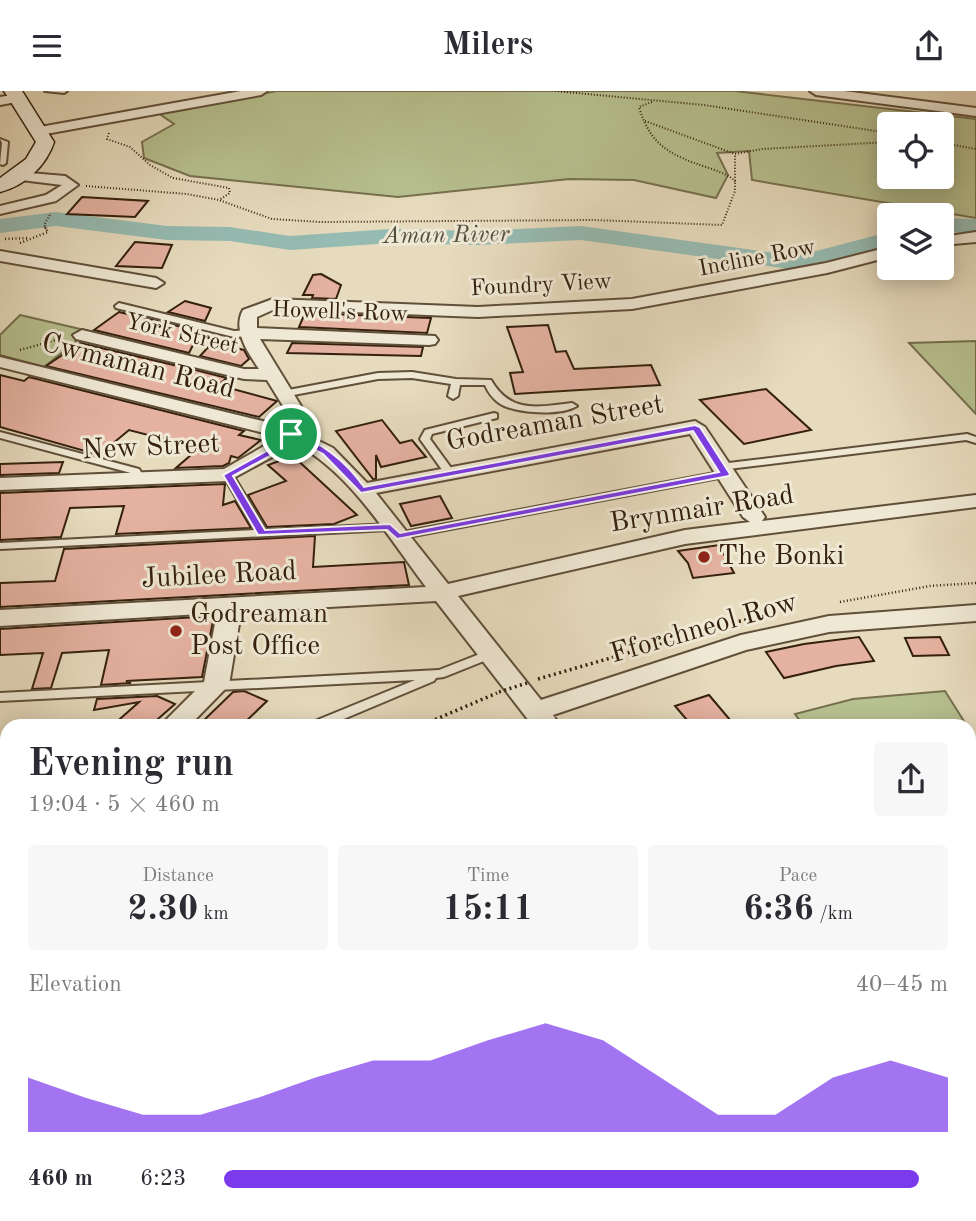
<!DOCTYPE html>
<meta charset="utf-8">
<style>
:root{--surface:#fff;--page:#f7f7f7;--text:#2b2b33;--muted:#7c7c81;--accent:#7c3aed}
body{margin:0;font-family:"Old Standard TT",serif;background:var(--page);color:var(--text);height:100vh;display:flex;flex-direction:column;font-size:26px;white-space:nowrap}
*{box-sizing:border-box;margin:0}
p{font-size:23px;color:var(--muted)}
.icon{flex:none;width:38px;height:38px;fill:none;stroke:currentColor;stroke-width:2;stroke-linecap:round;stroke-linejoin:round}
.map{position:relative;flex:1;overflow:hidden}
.sheet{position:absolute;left:0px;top:628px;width:976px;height:502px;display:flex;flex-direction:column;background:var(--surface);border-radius:21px 21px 0 0;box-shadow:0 4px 18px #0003}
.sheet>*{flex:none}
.buttons{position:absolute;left:877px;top:21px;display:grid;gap:14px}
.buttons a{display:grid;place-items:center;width:77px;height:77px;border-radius:7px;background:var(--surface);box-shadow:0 4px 18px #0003;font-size:35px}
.pin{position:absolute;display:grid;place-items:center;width:60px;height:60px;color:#fff;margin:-30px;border:4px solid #fff;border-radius:50%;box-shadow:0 2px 7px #0007}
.round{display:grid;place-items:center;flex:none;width:74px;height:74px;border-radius:7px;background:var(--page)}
.overview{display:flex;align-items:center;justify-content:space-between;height:119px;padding:0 28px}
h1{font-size:38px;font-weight:700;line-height:52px}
.figures{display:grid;grid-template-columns:repeat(3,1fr);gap:10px;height:119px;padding:7px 28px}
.figures div{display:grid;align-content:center;border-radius:7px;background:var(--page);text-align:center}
.figures b{font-size:35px;font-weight:700}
.figures small{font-size:19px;font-weight:400}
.figures p{font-size:19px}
.chart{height:196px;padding:14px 28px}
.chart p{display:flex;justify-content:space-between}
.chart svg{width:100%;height:126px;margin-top:7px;fill:var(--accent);opacity:.7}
ul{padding:0 28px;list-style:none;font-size:23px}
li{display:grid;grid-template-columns:112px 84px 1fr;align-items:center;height:52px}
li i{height:18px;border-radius:9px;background:var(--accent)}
header{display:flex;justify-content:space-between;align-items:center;height:91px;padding:0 28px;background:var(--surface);font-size:32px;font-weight:700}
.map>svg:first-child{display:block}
.green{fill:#b7c08f;stroke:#76704e;stroke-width:2;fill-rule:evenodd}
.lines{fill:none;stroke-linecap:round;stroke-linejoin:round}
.river{fill:#96bbb2;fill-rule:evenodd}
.building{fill:#e5b2a1;stroke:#34200d;stroke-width:2}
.service-casing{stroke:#604f39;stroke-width:4}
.minor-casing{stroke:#604f39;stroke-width:4}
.secondary-casing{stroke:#34200d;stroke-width:3}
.path-far3{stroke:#34200d;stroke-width:2;stroke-dasharray:1 2;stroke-linecap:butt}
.path-far2{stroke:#34200d;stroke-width:2.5;stroke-dasharray:1 2.5;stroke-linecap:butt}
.path-far1{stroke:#34200d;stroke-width:3.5;stroke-dasharray:2 3.5;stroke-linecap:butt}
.path{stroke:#34200d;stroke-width:4.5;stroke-dasharray:2.5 4.5;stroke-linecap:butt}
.service{fill:#efe8d4;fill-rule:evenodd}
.minor{fill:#efe8d4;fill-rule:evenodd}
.secondary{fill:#efe8d4;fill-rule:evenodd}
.path-bridge{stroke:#34200d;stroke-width:3.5;stroke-dasharray:2 3.5;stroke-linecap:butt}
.route{fill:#7c3aed;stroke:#fff;stroke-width:2;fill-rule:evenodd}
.poi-dot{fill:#8f2418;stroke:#efe8d4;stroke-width:2.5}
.labels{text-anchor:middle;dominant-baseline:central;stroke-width:6;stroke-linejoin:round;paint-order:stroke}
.far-street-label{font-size:23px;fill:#34200d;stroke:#efe8d4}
.far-water-label{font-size:24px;font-style:italic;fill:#514e3f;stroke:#efe8d4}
.street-label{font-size:28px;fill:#34200d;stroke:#efe8d4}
.poi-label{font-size:28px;fill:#34200d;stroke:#efe8d4;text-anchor:start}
</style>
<header><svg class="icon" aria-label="menu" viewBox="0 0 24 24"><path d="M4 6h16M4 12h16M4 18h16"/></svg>Milers<svg class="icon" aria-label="share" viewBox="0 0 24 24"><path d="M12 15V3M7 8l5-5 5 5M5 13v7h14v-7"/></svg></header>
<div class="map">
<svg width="976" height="1130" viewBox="0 0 976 1130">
<rect width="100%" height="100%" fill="#e6dbbd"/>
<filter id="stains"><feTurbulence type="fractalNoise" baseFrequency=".00286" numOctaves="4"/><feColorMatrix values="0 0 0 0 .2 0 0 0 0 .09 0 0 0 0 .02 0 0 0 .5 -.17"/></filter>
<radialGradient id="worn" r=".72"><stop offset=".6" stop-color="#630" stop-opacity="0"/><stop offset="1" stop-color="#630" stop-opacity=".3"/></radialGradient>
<g class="green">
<path d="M277,0H735L976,28V127L752,89L749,60L717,62L728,84L716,107L634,89L569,88L398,106L190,85L144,67L142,51L174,33L158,22ZM889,33H942V86H889Z"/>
<polygon points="20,224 89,240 44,276 0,264 0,244"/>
<polygon points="976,250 976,323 909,252"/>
<polygon points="945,600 967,635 804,635 795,623 853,608"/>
<polygon points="970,823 976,828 976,1130 213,1130 212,1124 970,1124"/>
</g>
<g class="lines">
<g class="river">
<polygon points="56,121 167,135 230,136 290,145 391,138 478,140 581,135 797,165 889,141 889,155 797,179 581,149 478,154 391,152 290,159 230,150 167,149 56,135 0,142 0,128"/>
<polygon points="942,127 976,128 976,142 942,141"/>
</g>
</g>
<g class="building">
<polygon points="82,106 148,110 135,126 67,123"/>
<polygon points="135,151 172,154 162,177 116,175"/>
<polygon points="321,183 341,194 336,208 312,207 313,204 303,204 313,184"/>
<polygon points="185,210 211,217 205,230 168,221"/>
<polygon points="119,221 199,240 189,247 196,248 189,262 94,239"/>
<polygon points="305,222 431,227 427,242 299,236"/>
<polygon points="548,234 556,261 566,260 574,278 651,274 660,294 515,303 510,282 523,281 507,236"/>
<polygon points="80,252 182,276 175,292 188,277 227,287 218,294 277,310 259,326 46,275"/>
<polygon points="212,252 244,259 249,268 241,275 200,265"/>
<polygon points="292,252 423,256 421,265 287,262"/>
<polygon points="0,284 24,290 29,286 244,340 239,344 261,349 238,367 231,365 229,372 223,375 176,377 199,357 129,339 99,364 0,336"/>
<polygon points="766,298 811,339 744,353 700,309"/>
<polygon points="382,329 400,352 412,349 426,366 381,376 376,364 376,388 373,388 336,340"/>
<polygon points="293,365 357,424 334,433 267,436 248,404 286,390 268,374"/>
<polygon points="63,371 59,382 0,384 0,373"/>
<polygon points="225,393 223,414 235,410 251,437 116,443 124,415 70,417 61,446 0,449 0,402"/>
<polygon points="440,405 452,427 411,435 400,413"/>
<polygon points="315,445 313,476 404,471 409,494 0,516 0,492 55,490 64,458"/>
<polygon points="719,454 734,482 693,487 688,472 678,460"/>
<polygon points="214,525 202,586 126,590 131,592 101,594 109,559 62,562 51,597 32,598 43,562 0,564 0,538"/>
<polygon points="859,546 874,570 836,575 784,587 766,561 804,553"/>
<polygon points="940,546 949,564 913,565 905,547"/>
<polygon points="244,600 267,610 241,635 198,635 233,601"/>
<polygon points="709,604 731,630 716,635 692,635 675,615"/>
<polygon points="157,605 175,613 150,635 112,635 139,611 94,619 97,608"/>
</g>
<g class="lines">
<g class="service-casing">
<g id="service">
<polygon points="45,0 67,0 64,2"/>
<polygon points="0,48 8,51 6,72 3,74 0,73 2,52"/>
<polygon points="119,212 234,240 250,239 254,242 250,245 234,246 116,217 115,215"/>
<path d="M412,281L456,288L491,289C511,323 537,316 572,312L577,315C561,325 515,323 499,312C492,307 488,301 485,294H460L458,305L453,308L448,305L451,293L412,287L378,288L283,306L278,303L283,300L378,282Z"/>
<polygon points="494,322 497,323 497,327 432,343 430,348 454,381 453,383 445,383 420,348 425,339"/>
<polygon points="0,341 139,378 145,387 140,390 136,389 131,382 0,347"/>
<polygon points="967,343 976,346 976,352 966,349 720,379 715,376 720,373"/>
<polygon points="725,380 729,381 729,385 398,448 393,445 398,442"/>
<polygon points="228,381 233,384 266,439 390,433 395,436 390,439 0,458 0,452 255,439 223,384"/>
<polygon points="490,559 496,563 494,566 444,586 436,587 434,590 327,635 308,635 310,632 415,589 0,610 0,602 439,579"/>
</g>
</g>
<g class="minor-casing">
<g id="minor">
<polygon points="241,0 267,0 261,4 40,44 34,40 40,36"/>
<polygon points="810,0 844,0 976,17 976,25 816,4"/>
<polygon points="18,3 22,4 22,10 0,14 0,6"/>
<polygon points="18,81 65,85 78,94 56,110 0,123 0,115 46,104 62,94 13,88 11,85"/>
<polygon points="976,141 976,151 942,154 942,146"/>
<path d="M889,156V166L827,182L632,218L478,226L275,218L257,226V237L435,245L438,249L435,253L429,254L260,248L301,315L304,324L301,341L333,357L367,392L695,330L705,336L765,426L762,430L976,404V416L685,453L458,505L541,609L741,544L829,525L976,514V530L829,541L746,559L553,624L560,635H533L436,510L241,521L229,594L189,635H160L204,591L217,522L0,535V519L426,496C388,446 351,382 296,353L228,390L0,399V387L224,378L280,346L0,276V266L283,335V315L267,289L244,288L76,248L73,244L82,239L244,278H259C248,262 232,239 243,219L273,208L478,216L632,208L826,172ZM690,343L743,426L750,431L685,439L448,493L376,402Z"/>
<polygon points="0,160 156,187 164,192 156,197 0,170"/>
<polygon points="7,678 7,698 0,699 0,679"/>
</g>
</g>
<g class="secondary-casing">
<path id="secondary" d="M4,0H22L54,51C46,75 25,95 0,101V87L26,68L36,51Z"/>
</g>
<g class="path-far3">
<polyline points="555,0 704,14 889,42"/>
<path d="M652,11L639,16C650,54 670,64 706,76C717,80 728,83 736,91"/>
<polyline points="645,30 735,63 762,58 889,51"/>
<polyline points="109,42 107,48 130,56 150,74 173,87 229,97 230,102 219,109"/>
<polyline points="942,52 976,58"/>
<polyline points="86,95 187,103 219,109 272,128 320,131 594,129 722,134 735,100 735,63"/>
<polyline points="46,138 44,134 51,122"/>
</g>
<g class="path-far2">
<polyline points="5,148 29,147"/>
<polyline points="20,152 48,141 45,136"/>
<polyline points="20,259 63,247"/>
<polyline points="840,511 930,495 976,492"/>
</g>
<g class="path-far1">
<polyline points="538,588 735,531 774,524"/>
<polyline points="420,635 497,602"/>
</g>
<polyline class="path" points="0,869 7,864"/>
<use href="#service" class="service"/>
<use href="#minor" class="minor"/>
<use href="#secondary" class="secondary"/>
<polyline class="path-bridge" points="499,601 527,592"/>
</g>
<path class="route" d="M695,334L700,336L730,383L729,385L397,448L387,439L258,444L223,384L283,351L291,340C321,351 346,370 364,396ZM693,340L719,381L400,442L390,433L265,439L233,385L290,354L294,348L323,363L361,402Z"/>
<g class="poi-dot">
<circle cx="704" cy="466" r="7"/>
<circle cx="176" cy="540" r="7"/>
</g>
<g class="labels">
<g class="far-street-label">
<text transform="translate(757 167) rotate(-11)">Incline Row</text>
<text transform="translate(541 194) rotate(-3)">Foundry View</text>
<text transform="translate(340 221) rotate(2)">Howell's Row</text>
<text transform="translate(182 243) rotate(13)">York Street</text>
</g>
<g class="far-water-label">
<text transform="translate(446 145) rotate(-1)">Aman River</text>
</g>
<g class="street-label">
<text transform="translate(138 276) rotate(14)">Cwmaman Road</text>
<text transform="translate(555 333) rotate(-10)">Godreaman Street</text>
<text transform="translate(151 357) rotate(-3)">New Street</text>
<text transform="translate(702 419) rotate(-9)">Brynmair Road</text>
<text transform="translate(219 485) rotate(-3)">Jubilee Road</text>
<text transform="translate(704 538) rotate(-16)">Fforchneol Row</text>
</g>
<g class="poi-label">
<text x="718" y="466">The Bonki</text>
<text x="190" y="524">Godreaman<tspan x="190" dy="32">Post Office</tspan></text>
</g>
</g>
<rect width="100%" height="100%" filter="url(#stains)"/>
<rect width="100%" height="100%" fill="url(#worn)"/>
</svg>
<div class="buttons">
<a><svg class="icon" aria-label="locate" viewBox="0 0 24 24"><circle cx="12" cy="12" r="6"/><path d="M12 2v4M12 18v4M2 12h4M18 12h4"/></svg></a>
<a><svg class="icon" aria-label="layers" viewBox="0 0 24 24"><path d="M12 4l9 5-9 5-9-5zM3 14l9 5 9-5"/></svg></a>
</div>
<div class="pin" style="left:291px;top:343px;background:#1e9e55"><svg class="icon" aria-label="arrive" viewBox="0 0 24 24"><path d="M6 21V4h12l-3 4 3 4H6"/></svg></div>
<section class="sheet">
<div class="overview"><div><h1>Evening run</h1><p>19:04 · 5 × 460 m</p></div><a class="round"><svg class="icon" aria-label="share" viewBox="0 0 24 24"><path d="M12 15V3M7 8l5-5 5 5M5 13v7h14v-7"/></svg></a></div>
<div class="figures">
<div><p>Distance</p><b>2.30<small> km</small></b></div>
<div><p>Time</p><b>15:11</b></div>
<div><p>Pace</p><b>6:36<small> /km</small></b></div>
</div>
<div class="chart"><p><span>Elevation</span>40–45 m</p>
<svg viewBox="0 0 160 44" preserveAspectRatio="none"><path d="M0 44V25L10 32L20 38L30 38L40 32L50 25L60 19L70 19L80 12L90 6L100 12L110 25L120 38L130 38L140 25L150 19L160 25V44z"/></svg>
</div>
<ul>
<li><b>460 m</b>6:23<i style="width:96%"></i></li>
</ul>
</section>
</div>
